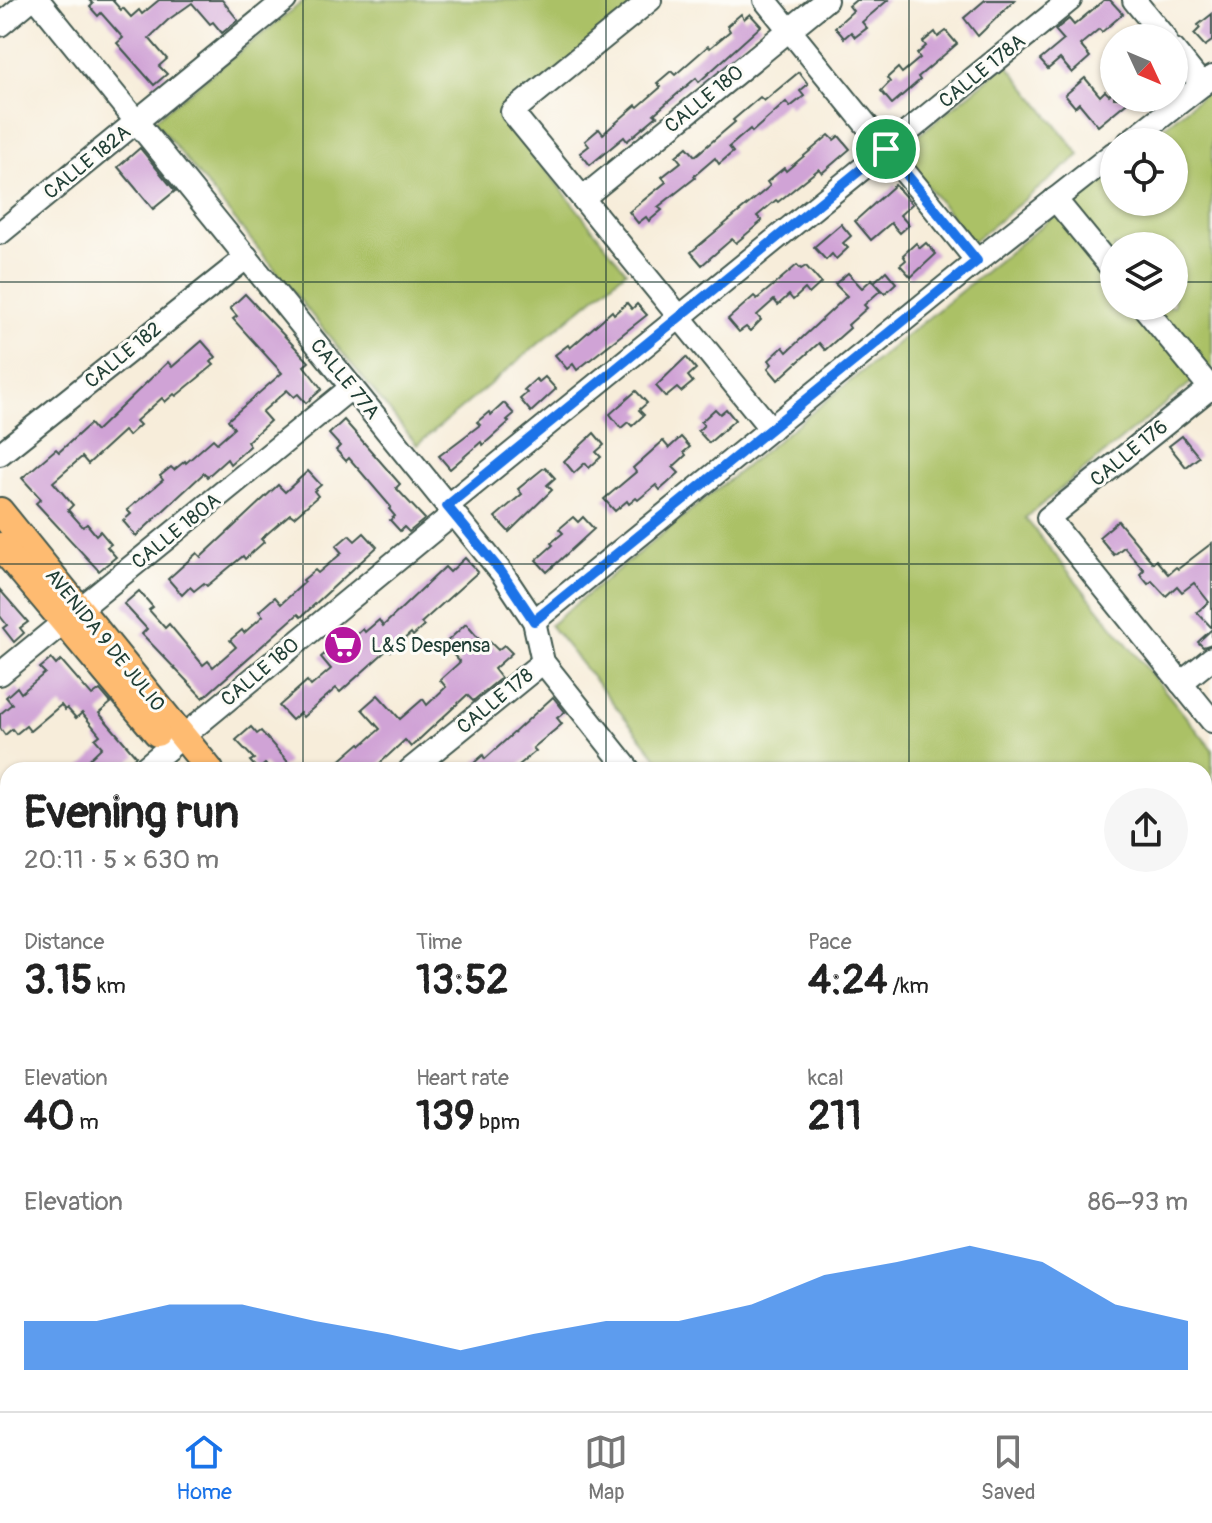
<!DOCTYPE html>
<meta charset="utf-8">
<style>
:root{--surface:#fff;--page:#f6f6f6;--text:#222;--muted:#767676;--line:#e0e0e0;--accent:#1a73e8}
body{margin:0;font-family:Pangolin,sans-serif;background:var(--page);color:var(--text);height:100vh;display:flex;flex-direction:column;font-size:30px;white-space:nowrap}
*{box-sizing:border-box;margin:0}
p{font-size:26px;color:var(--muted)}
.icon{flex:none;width:44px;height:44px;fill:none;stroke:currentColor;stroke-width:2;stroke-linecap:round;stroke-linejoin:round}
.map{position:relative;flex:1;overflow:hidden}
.side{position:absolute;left:0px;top:762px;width:1212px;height:650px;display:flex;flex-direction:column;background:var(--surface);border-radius:24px 24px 0 0;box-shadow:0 2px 6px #0004}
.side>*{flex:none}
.needle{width:52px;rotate:134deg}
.fabs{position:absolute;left:1100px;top:24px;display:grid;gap:16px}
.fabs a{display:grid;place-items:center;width:88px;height:88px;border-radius:50%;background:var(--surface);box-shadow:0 2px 6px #0004;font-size:40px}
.pin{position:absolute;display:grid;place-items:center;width:68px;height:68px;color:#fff;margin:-34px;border:4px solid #fff;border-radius:50%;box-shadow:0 2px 8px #0007}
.round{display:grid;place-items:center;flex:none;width:84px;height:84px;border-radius:42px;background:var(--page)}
.head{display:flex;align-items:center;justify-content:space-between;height:136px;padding:0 24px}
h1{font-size:44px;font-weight:700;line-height:60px}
.metrics{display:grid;grid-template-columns:repeat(3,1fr);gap:12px;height:136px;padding:8px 24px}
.metrics div{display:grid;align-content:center}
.metrics b{font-size:40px;font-weight:700}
.metrics small{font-size:22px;font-weight:400}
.metrics p{font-size:22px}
.chart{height:224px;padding:16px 24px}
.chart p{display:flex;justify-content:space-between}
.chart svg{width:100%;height:144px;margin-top:8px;fill:var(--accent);opacity:.7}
.tabs{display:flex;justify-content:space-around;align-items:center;height:112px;border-top:2px solid var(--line);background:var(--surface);font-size:22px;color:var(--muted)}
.tabs a{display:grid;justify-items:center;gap:4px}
.tabs .on{color:var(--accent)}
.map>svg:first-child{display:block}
.green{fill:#abc166;stroke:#657f4d;stroke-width:2;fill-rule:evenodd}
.building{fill:#d0a3d6}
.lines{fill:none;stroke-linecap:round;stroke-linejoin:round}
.minor-casing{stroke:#3f574d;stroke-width:26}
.major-casing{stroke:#3f574d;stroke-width:30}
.minor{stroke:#fff;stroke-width:22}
.major{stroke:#febb71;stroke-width:26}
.route-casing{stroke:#fff;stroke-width:16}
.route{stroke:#1a73e8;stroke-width:10}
.grid{fill:none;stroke:#1f3d34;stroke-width:2;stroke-opacity:0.55}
.labels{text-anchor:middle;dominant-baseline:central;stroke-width:6;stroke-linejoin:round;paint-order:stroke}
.street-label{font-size:20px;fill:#1f3d34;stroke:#fdfcf7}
.poi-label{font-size:20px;fill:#1f3d34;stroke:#fdfcf7;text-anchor:start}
</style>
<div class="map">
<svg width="1212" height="1411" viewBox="0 0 1212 1411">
<rect width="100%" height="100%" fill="#fdfcf7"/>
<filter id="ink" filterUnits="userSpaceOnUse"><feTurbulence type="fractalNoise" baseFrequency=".0125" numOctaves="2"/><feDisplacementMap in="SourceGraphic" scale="16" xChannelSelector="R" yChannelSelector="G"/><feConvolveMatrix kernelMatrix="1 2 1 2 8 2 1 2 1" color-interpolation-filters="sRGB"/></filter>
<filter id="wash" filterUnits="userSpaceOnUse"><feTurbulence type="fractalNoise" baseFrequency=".006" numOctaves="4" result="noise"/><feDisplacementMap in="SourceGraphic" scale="32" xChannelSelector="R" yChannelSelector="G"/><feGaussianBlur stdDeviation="1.8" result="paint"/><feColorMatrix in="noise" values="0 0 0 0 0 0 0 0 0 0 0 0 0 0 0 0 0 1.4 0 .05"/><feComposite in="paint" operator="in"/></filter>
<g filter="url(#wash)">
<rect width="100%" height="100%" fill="#f7edda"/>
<g class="green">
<polygon points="305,0 647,0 502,114 626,271 417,445 154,120"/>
<polygon points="1007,64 1080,155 972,242 899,151"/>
<path d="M1212,88V371L1209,368L1025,518L1212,749V1177L1204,1183V770H667L550,625L1114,167V202H1174V142H1145ZM1114,246H1174V306H1114Z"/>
<polygon points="0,962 8,971 8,1023 4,1027 0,1023"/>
<polygon points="603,1404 676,1404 667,1411 608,1411"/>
</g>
<g id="blocks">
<g class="building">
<polygon points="89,0 115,0 113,1 121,10 123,8 131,17 139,10 142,14 159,0 222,0 238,20 222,33 213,22 210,24 192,3 168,20 149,38 167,59 159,66 167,74 154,85 117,43 123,38 101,13 98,16 90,7 93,4"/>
<polygon points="856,0 888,0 862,22 867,28 855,37 851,32 844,38 835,27 853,11 849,6"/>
<polygon points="985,0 1015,0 978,36 964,18"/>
<polygon points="1104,0 1110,0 1123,14 1102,32 1099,29 1080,45 1090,57 1072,73 1060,59 1048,69 1040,60 1064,40 1055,30 1069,19 1074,25"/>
<polygon points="741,14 744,19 750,14 761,26 699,82 696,78 654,114 657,116 627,141 624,137 590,165 580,153 589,146 585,141 599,129 603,134 636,105 638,107 661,87 657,83 671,71 675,75 708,46 710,48 730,31 727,26"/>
<polygon points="1212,14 1212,41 1205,46 1194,34 1200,28 1198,25"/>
<polygon points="946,31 957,44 918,77 920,80 892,104 881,91 890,82 887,78 898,68 902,73 920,58 917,54 926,46 923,42 935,32 938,37"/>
<polygon points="799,72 808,84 800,91 804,96 790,107 786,102 752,132 750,129 729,147 733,152 719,164 715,158 694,176 695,178 658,207 662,210 649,221 646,217 638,223 629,212 666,182 662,177 681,162 676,156 687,147 695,156 735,122 733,120 760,97 764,101"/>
<polygon points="1085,78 1100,96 1105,91 1109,95 1114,91 1114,98 1132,98 1098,126 1079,103 1075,107 1065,95"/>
<polygon points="829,135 834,140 839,136 850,149 822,173 819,169 778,202 776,200 757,216 762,221 736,243 732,239 702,265 691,252 770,186 767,182 784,168 786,171"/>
<polygon points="140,148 175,191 153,209 118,167"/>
<polygon points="895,185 912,204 900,215 909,225 900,233 891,223 871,240 855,221"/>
<polygon points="841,224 851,236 843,243 848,248 836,259 832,254 826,260 814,247"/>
<polygon points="916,243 920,248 926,243 936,254 911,277 900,265 906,260 903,255"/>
<polygon points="797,265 801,269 806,266 821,283 809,294 805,289 793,300 789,295 778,305 774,300 757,315 761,320 750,331 746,327 739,332 728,319 754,296 757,299"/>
<polygon points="886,271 896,283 885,293 874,282"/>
<polygon points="848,273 862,288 872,279 881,290 864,305 867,308 848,325 850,328 825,350 819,343 778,380 768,368 772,364 769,360 783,347 787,352 847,296 835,284"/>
<polygon points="245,294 309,362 304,366 322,389 306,403 298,394 294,397 287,390 262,412 270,421 247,442 250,446 230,464 227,459 207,477 204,473 136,536 123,521 131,514 127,510 163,480 160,476 171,467 174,470 185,461 186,463 213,439 217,443 234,428 228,420 282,373 233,319 237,316 230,308"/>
<polygon points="627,303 632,309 637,304 647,315 577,370 573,364 567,369 555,355 568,345 570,348 612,311 614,314"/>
<polygon points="202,341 216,357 211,362 214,365 176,396 174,394 165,402 162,398 136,421 140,425 128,436 124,431 88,464 82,457 53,482 73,505 68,510 83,527 87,524 96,535 100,531 111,544 107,547 116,557 99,571 36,503 41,499 22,478 56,449 59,452 90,424 96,431 168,362 172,367"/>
<polygon points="686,357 696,369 688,376 693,382 681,392 677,388 666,397 656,386"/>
<polygon points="545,377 556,389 531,412 520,399 527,393 524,390 536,379 539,382"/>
<polygon points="636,391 647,403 639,410 644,415 632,426 628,422 621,428 610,414"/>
<polygon points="504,403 514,414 507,420 509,422 483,445 481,442 450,469 439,456 480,425 477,422 489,412 491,415"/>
<polygon points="715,409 720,414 726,409 735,420 709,443 698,431 704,425 701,422"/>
<polygon points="344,420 400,484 396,488 425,519 409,532 404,527 400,531 390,520 395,516 389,509 391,507 349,458 346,461 336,450 340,446 329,434"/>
<polygon points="594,433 604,445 596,452 601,457 589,468 585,463 574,473 564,461"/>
<polygon points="1182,436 1199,457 1186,467 1169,446"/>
<polygon points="681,437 690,447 684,452 686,455 673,467 679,473 660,490 656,485 638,500 636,498 629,504 627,501 615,511 604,499 636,472 633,468 663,441 669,448"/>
<polygon points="545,467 555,478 547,485 552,490 509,532 495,517 522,494 518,489"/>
<polygon points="308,471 321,485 314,491 318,496 294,517 290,514 261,539 264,542 245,559 243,556 207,586 204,583 194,591 190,587 182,595 168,579 197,553 201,557 278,485 285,492"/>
<polygon points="573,517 578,522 583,517 594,529 547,572 536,560 553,545 551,543 563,533 559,529"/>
<polygon points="1118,521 1153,563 1156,560 1168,574 1176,567 1178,569 1212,543 1212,628 1197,612 1209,602 1194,583 1182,592 1177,586 1166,596 1152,581 1148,584 1140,574 1144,570 1124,547 1114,555 1099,537"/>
<polygon points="364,533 377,547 301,617 298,614 203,698 142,634 147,629 124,604 139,591 153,607 149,610 165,628 169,624 203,665 208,661 213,667 236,647 230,640 242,630 244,633 263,616 259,611 275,597 281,604 305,582 303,580 315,570 318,573 342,553 336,546 349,535 355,541"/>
<polygon points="465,558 478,572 421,623 424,626 413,636 411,633 391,651 389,648 340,692 336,688 303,717 300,713 292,720 279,706 307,681 311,686 331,669 321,657 337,643 342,648 363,629 365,632 379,620 383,626 445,567 450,572"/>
<polygon points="0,590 28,622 20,628 24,633 14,642 3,628 7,625 0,616"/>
<polygon points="466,624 485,646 490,642 498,650 504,645 512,653 494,669 501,678 473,701 467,695 411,747 405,740 379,764 384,770 329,770 360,743 362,745 380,729 362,709 378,695 400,719 423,699 427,705 446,687 440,680 460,662 444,644"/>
<polygon points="1212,629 1212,644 1203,647 1198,642"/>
<polygon points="51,659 56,665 61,660 92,696 100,690 111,703 99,713 136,756 119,770 78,770 102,747 95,739 100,735 82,713 76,718 67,708 65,710 61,705 30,731 26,726 16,734 12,729 5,735 0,728 0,714 12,704 6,697 17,687 21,693 45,673 40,668"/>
<polygon points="553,697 565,712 557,718 562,724 533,748 536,751 513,770 472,770 476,767 473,764 483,755 485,759"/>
<polygon points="251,727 257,734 261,731 288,762 279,770 270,770 265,764 258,770 250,761 254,759 236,740"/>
</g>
</g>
</g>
<g filter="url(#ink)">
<use href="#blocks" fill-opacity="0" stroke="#3f574d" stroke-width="2"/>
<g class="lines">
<g class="minor-casing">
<g id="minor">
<polyline points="38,0 502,573 534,621 543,662 629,770"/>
<polyline points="650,0 512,112 771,429"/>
<polyline points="765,0 977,261"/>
<polyline points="1134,0 1165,38"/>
<polyline points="0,25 30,0"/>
<polyline points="1174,50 1202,85"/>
<polyline points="1129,142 1212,77"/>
<polyline points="583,198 826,0"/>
<polyline points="1055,199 1114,271"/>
<polyline points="0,233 285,0"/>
<polyline points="1143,306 1212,390"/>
<polyline points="1210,388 1048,518 1212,721"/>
<polyline points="0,454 247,257"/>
<polyline points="447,506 1070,0"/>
<polyline points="534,621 977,261 1114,153"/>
<polyline points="0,674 352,387"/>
<polyline points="1181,683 1212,658"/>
<polyline points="142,770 453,514"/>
<polyline points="410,770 543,662"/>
<polyline points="0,887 8,880"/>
<polyline points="0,1056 8,1049"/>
<polyline points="0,1082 8,1091"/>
<polyline points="0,1171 8,1165"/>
<polyline points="0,1352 8,1361"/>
<polyline points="0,1378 8,1388"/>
<polyline points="22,1404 28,1411"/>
<polyline points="43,1404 49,1411"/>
<polyline points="246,1404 251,1411"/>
<polyline points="587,1404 593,1411"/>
<polyline points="160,1411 168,1404"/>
<polyline points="429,1411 438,1404"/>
</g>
</g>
<g class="major-casing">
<g id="major">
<polyline points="0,511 210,770"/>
<polyline points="0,546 157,733"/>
<polyline points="1204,1204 1212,1198"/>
<polyline points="1204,1239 1212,1232"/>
<polyline points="720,1404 726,1411"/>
<polyline points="689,1405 694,1411"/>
<polyline points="947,1411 956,1404"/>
<polyline points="990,1411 999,1404"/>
</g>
</g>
<use href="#minor" class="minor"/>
<use href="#major" class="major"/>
</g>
</g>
<g class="lines" filter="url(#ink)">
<g class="route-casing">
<polygon id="route" points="886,149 977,261 534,621 502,573 447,506"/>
</g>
<use href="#route" class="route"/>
</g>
<path class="grid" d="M303,0V770M606,0V770M909,0V770M0,282H1114M1174,282H1212M0,564H1212M0,847H8M1204,847H1212M0,1129H8M1204,1129H1212M303,1404V1411M606,1404V1411M909,1404V1411"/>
<defs>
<g id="supermarket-disc" transform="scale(2)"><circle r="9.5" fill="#b5179e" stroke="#fdfcf7"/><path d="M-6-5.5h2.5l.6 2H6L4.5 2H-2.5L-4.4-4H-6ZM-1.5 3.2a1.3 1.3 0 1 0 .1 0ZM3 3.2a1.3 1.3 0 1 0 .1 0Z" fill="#fff"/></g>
</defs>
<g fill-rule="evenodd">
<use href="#supermarket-disc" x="343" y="645"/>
</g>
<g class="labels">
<g class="street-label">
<text transform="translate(982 71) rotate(-39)">CALLE 178A</text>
<text transform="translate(704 99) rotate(-39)">CALLE 180</text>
<text transform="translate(87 162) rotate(-39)">CALLE 182A</text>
<text transform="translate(123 355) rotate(-39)">CALLE 182</text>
<text transform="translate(345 379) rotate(51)">CALLE 77A</text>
<text transform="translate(1129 453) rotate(-39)">CALLE 176</text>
<text transform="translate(176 531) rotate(-39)">CALLE 180A</text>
<text transform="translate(105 640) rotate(51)">AVENIDA 9 DE JULIO</text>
<text transform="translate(260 672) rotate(-40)">CALLE 180</text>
<text transform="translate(495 701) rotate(-39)">CALLE 178</text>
</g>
<g class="poi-label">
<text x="371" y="645">L&amp;S Despensa</text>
</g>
</g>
</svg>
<div class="fabs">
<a><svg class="needle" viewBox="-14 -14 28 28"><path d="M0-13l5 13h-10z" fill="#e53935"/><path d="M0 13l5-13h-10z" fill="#767676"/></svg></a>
<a><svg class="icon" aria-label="locate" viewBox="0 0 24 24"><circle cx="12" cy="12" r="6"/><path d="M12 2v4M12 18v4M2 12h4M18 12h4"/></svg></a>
<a><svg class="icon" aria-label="layers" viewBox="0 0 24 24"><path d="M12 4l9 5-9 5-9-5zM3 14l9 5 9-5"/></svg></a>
</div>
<div class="pin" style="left:886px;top:149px;background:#1e9e55"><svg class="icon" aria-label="arrive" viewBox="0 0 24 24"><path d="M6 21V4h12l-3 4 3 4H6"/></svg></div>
<section class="side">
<div class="head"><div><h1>Evening run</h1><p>20:11 · 5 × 630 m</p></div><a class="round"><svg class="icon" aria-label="share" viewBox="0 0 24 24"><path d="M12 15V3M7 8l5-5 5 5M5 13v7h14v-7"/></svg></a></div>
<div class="metrics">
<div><p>Distance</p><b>3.15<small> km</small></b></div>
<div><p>Time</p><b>13:52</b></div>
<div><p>Pace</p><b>4:24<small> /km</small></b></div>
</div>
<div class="metrics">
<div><p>Elevation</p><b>40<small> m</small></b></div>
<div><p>Heart rate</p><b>139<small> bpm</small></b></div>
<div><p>kcal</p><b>211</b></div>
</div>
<div class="chart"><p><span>Elevation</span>86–93 m</p>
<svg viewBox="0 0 160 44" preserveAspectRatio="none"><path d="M0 44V29L10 29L20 24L30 24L40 29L50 33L60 38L70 33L80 29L90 29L100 24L110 15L120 11L130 6L140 11L150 24L160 29V44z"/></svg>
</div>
</section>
</div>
<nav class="tabs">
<a class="on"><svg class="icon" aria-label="home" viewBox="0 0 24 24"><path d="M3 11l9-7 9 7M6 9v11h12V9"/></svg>Home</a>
<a><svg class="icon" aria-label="map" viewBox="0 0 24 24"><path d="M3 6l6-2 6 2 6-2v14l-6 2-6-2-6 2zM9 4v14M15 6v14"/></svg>Map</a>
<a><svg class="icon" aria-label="saved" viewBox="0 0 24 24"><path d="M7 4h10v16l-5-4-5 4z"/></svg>Saved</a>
</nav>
